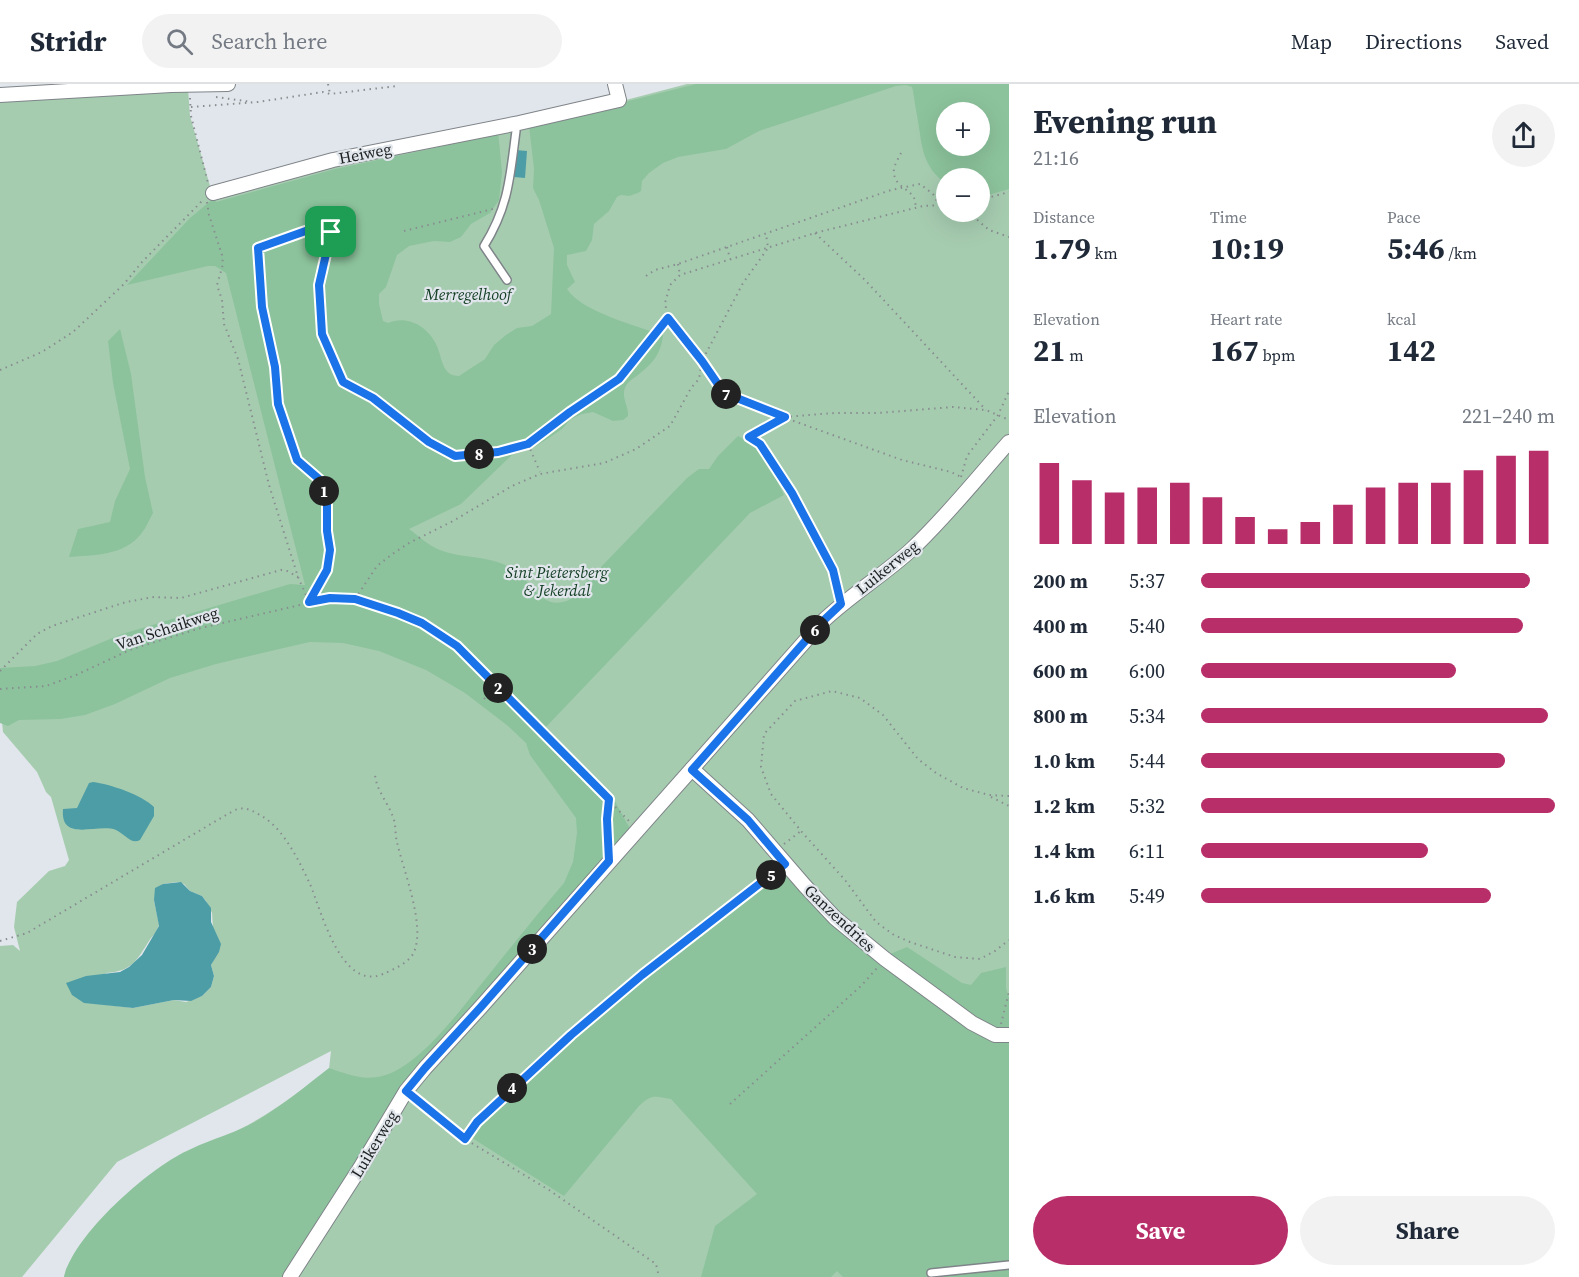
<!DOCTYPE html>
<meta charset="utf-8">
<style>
:root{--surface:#fff;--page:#f2f2f3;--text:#1f2937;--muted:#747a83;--line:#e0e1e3;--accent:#b82e69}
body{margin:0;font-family:"Source Serif 4",serif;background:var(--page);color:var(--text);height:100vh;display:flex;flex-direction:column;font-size:22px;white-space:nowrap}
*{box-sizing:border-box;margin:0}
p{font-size:20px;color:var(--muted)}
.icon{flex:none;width:33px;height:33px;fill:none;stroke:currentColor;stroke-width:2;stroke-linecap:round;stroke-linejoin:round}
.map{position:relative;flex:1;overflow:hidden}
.side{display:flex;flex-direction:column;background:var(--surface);width:570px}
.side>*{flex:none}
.fabs{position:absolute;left:936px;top:18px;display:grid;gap:12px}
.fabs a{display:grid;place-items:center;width:54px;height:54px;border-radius:50%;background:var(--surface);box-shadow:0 6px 24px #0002;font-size:30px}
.pin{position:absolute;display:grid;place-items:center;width:51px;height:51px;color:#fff;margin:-26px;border-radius:12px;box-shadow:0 3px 9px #0006}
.km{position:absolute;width:30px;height:30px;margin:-15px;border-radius:50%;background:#222;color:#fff;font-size:16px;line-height:30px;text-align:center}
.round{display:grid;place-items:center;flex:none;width:63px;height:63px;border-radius:32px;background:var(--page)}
.overview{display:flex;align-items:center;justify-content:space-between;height:102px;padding:0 24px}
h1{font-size:33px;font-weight:700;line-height:45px}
.stats{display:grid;grid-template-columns:repeat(3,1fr);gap:9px;height:102px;padding:6px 24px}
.stats div{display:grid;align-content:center}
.stats b{font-size:30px;font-weight:700}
.stats small{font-size:16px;font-weight:400}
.stats p{font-size:16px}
.chart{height:168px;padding:12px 24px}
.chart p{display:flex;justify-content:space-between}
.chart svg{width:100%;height:108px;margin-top:6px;stroke:var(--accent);stroke-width:6}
.primary-button{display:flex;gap:12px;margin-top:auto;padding:12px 24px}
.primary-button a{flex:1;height:69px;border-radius:36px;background:var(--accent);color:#fff;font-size:24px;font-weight:700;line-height:69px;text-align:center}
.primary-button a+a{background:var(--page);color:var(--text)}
ul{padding:0 24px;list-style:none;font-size:20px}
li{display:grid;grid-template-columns:96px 72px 1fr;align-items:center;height:45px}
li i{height:15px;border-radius:8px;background:var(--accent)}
header{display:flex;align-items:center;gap:36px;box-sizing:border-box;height:84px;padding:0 30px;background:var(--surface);border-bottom:2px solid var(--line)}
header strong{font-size:28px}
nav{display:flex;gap:33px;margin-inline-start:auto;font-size:21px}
.search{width:420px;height:54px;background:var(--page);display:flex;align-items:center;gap:15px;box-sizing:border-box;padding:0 21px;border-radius:33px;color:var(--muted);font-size:22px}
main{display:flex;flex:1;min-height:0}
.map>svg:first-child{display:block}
.green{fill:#a6ccb0;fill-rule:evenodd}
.forest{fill:#8cc39c;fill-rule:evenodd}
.water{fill:#4d9da7}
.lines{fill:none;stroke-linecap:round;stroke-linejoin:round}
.lane-casing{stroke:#7f8489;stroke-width:10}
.street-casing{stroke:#7f8489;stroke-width:16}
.path{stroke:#888d90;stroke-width:2;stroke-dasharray:1.5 4.5;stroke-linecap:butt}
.lane{stroke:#fff;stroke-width:7}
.street{stroke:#fff;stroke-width:14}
.route-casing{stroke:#fff;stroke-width:12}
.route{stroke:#1a73e8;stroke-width:8}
.labels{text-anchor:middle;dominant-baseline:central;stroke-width:4.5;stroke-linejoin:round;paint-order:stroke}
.street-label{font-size:16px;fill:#1d2021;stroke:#e0e6eb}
.park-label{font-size:16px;font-style:italic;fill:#133d23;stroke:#e0e6eb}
</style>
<header>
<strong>Stridr</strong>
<div class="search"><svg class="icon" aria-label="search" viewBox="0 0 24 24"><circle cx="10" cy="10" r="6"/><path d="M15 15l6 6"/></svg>Search here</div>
<nav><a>Map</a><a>Directions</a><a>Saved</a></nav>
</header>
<main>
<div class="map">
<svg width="1009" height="1193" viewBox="0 0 1009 1193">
<rect width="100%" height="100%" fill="#e0e6eb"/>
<path class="green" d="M687,0H1009V1193H64L66,1185L79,1164L98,1139L238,1046C271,1030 300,1007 329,985L331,967L117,1078L22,1193H0V862L13,861L20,867L14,843L17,818L49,787L65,782L69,776L51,713L46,708L37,688L3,648L2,638H0V18L188,5L190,32L214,116L333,83L622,17ZM946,28H980V62H946ZM946,94H980V128H946ZM177,798L184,800L190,807L202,812L206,817L212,829L215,873L211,881L214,892L211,903L202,912L186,918L174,916L133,924L84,918L106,889C134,887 137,875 151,854C155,850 157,847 159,841L154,816L163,800Z"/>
<g class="forest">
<path d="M696,0H1009V105L988,111H980V94H946V100C928,86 923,72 920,50C918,36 915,22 913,7L912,3L906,1L896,2L759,47L726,65L678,73L663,79L649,89L642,97L641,107L638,109L629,112L621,111L617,113L609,127L594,140L592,156L586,167L567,171V181L575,198L567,205C582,228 637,242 663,251C661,270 653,279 638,291C634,294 627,298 625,304C621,313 629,323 628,332L623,336L613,337L593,328L582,330L571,335L562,345L549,354L531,365L515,368L461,420L409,445C419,452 429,462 440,466C463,475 491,471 513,485C532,497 541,528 569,516L687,394L699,385H709L718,372L738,352C768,367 770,383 784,411L750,429L546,643L611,710L629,743V750L421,985L284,1193H64C74,1150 151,1082 191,1065C213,1054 237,1049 258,1036C283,1021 306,1002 329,984C347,990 363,997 382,992C421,983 466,918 491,888C515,858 539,828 564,799L573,778L577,749L576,734L530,671L526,659L508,642L465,609L426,586L379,567L343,559L310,558L288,563L216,580L170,594L115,620L85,631L61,635L19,636L8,642L0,639V584L35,582L57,577L122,550L290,500L305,501L226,189L215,182H208L127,201L190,134L214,114L216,118L335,85L444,62L498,47L502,88L499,116L490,129L471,140L461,153L450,158L434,157L409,162L397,171L386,203L379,210V220L383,237L388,239C407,231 427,242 436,260C441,269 441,284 450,290C451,291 458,292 459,292L485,275L494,261L506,251L517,244L532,242L551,230L554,164L539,116L533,104L534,85L529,42ZM946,28H980V62H946Z"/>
<path d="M120,245L131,290L145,393L153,429C149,436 146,444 141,450C124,472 93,471 69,473L78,445L110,438L115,417L130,385L113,299L108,257Z"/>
<path d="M785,783L883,873L907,863L962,899L971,901L981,889L1006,883V904L1009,914V1193H843L837,1187L831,1193H701L715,1142L757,1110L671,1015C654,1012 652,1010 639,1022L564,1112L469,1052L496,1023L619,916Z"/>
</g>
<g class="water">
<polygon points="516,66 527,67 525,94 514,93"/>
<path d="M93,698C110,700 142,711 154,723V732L140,756C131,761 125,750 116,746C97,739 60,759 63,725L77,724L89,699Z"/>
<polygon points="181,798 190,807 202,812 211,824 211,838 221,860 219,868 211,881 214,892 211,903 202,912 191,917 174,916 133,924 84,919 72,911 66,899 86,892 120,888 129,883 142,871 159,842 154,816 155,804 163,800"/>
</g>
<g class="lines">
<g class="lane-casing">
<g id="lane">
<path d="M507,196L484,162C509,122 510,92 516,47"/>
<polyline points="931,1189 1009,1181"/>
</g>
</g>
<g class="street-casing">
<g id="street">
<polyline points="0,11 171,1 228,0"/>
<polyline points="213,109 333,76 519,39 619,16 615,0"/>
<polyline points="692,685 748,736 805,802 835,834 885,875 972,939 995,951 1009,951"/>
<path d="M290,1193L360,1084L406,1007L425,984L480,924L822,538C850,511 884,491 912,465C947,432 977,394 1009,358"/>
</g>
</g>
<g class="path">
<polyline points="328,0 330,10"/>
<polyline points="216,13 252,18"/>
<polyline points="190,14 191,32 208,99"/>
<polyline points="191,23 258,18 323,8 330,10 397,2 397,0"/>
<path d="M901,69C898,75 893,83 894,88C894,106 919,105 915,124"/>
<polyline points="980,116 1009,108"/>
<polyline points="207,118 209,131 222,171 223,180 217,201 222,216 224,240 238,275 269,401 298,493 309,518"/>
<polyline points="946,121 923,122 815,149 680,191 670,201 665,219 668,234 702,277 724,309 755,323 902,376 951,388 963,394"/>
<polyline points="968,128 989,146 1009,153"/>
<polyline points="404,147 493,125"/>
<polyline points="331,148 319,201 322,250 343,298 373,314 429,358 455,372 498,368 528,360 570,328 619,295 668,234"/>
<polyline points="815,149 865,196 986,326"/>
<polyline points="727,163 730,175"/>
<polyline points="678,180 680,191"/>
<polyline points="646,192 655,186 678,180 891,106 920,100 933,110 939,121"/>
<polyline points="0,286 42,268 73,248 124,200 142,178 204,115"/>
<polyline points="528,360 540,388"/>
<polyline points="961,393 967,372 998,331 1009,307"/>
<polyline points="838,508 833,486 792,409 760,360 749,353 785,333 834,329 878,329 953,323 986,326 1009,336"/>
<polyline points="355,515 377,482 391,471 409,459 453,437 512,402 540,390 604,379 636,365 670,342 691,304 699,295 702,277 743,199 768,164 766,150"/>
<polyline points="309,518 327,486 330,466 327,447 327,413 319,395 297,376 278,320 275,283 262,223 258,164 314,144 331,148 350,142"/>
<polyline points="0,587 37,550 52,542 126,518 154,513 181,514 281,486 287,487 298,493"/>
<polyline points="0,605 46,602 76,591 132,565 201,544 330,514 355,515 422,539 457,562 630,738"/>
<polyline points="484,615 496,602"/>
<polyline points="1009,712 989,711 963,704 936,689 918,675 883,631 860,614 832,607 795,617 764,650 761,683 771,710 801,747 845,796 876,838 894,851 910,858 955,873 980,875 995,867 1009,856"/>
<polyline points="991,713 1009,722"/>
<polyline points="608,717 609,762"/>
<polyline points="784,760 801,747"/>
<path d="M0,857L27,849L226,731C230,729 234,726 238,725C246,723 253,727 260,731C283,743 299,777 310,800C321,826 341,908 383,890C392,886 407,880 413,870C427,844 403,786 397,758C395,751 396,743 394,736C389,719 376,707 375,690"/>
<polyline points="1001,940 1009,908"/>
<polyline points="415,1015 465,1055 549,1106 656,1180 659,1193"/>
<polyline points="730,1020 861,902 877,884"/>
<polyline points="465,1055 477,1037 571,951 642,891 775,787"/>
</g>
<use href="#lane" class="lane"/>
<use href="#street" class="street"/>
</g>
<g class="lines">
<g class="route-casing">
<polygon id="route" points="314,144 331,148 319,201 322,250 343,298 373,314 429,358 455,372 498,368 528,360 570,328 619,295 668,234 702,277 724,309 785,333 749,353 760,360 792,409 833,486 841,520 822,538 692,686 748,736 785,780 642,891 571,951 477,1038 465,1055 406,1007 425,984 480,924 609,777 607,735 609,715 457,562 422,539 398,529 355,515 330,514 309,518 327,486 330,466 327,447 327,413 319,395 297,376 278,320 275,283 262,223 258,164"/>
</g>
<use href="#route" class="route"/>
</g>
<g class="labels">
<g class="street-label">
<text transform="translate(365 69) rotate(-11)">Heiweg</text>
<text transform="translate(887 483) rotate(-39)">Luikerweg</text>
<text transform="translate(167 544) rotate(-18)">Van Schaikweg</text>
<text transform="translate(840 834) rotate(43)">Ganzendries</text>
<text transform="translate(374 1060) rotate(-59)">Luikerweg</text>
</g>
<g class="park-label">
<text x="468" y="210">Merregelhoof</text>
<text x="557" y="488">Sint Pietersberg<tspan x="557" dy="18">&amp; Jekerdal</tspan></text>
</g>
</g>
</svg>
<div class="fabs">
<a>+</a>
<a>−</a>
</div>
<div class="pin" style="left:331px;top:148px;background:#1e9e55"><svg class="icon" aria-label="arrive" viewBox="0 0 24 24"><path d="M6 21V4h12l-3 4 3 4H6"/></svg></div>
<b class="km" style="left:324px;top:407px">1</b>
<b class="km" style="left:498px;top:604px">2</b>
<b class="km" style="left:532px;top:865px">3</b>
<b class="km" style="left:512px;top:1004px">4</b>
<b class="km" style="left:771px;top:791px">5</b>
<b class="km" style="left:815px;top:546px">6</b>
<b class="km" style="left:726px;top:310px">7</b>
<b class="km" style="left:479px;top:370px">8</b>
</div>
<section class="side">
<div class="overview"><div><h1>Evening run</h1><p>21:16</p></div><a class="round"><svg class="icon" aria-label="share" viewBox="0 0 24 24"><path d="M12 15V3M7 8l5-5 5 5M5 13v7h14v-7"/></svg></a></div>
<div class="stats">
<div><p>Distance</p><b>1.79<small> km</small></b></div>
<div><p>Time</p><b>10:19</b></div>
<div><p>Pace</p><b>5:46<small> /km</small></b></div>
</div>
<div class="stats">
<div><p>Elevation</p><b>21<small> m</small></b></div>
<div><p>Heart rate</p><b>167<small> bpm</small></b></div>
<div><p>kcal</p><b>142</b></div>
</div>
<div class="chart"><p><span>Elevation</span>221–240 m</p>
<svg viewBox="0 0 160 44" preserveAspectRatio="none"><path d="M5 44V11M15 44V18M25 44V23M35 44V21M45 44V19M55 44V25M65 44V33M75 44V38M85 44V35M95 44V28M105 44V21M115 44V19M125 44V19M135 44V14M145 44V8M155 44V6"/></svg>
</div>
<ul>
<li><b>200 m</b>5:37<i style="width:93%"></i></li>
<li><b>400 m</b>5:40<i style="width:91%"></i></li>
<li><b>600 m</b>6:00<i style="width:72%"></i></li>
<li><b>800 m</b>5:34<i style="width:98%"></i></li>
<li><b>1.0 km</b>5:44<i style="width:86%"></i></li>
<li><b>1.2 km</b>5:32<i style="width:100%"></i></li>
<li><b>1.4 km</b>6:11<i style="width:64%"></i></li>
<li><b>1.6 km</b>5:49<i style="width:82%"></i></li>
</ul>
<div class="primary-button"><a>Save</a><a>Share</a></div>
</section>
</main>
